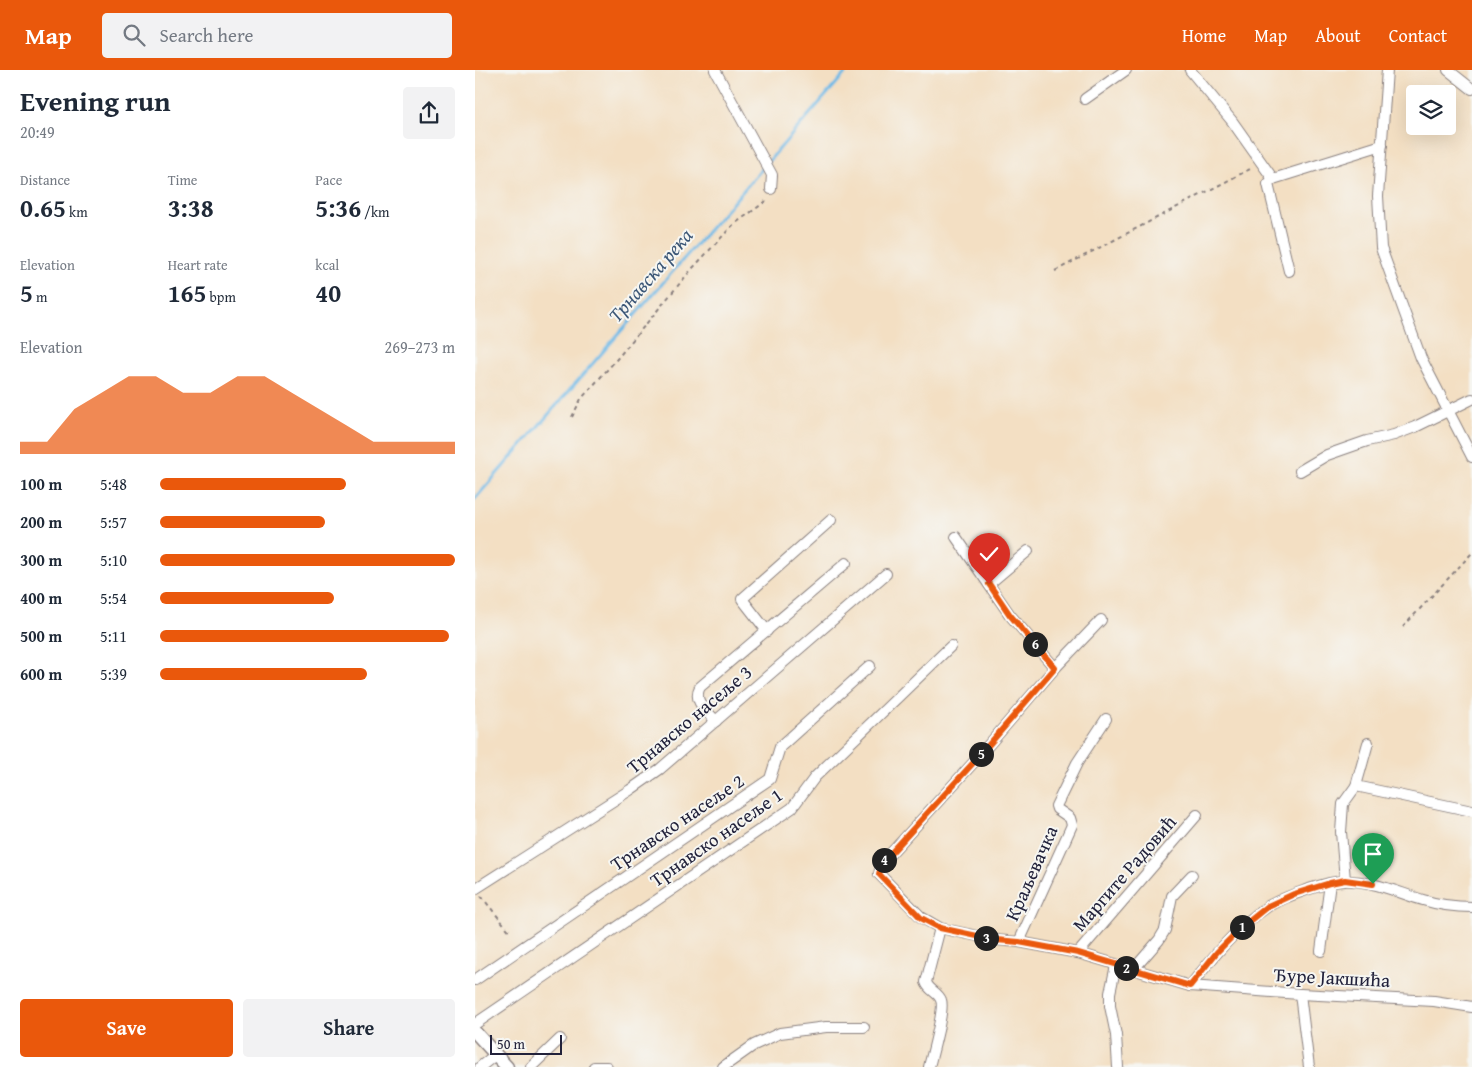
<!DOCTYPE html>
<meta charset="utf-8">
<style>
:root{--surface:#fff;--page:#f2f2f3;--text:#1f2937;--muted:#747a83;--accent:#ea580c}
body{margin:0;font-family:"Gentium Book Plus",serif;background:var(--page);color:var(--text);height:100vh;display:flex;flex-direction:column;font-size:19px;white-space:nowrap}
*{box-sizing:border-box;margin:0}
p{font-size:16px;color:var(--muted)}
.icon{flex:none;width:28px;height:28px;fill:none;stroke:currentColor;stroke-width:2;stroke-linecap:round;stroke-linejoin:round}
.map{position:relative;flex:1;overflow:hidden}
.drawer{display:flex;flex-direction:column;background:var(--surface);width:475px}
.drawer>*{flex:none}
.buttons{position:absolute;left:931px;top:15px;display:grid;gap:10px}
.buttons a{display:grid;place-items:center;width:50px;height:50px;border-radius:5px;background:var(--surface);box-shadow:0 5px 20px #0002;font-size:25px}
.scale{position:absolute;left:15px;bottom:12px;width:72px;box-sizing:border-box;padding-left:5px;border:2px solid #22223b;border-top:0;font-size:14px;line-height:18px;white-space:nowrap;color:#22223b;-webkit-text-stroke:4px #f6f6f2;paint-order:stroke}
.pin{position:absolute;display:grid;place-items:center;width:42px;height:42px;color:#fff;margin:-51px -21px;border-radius:50% 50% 50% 0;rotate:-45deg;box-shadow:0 0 5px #0007}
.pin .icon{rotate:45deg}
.km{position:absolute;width:25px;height:25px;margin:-12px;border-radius:50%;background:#222;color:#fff;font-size:14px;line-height:25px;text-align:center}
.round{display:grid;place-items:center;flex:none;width:52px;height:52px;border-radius:5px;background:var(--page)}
.headline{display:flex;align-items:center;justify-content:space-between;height:85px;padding:0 20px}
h1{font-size:28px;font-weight:600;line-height:38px}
.figures{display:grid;grid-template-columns:repeat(3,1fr);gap:8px;height:85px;padding:5px 20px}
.figures div{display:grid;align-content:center}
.figures b{font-size:25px;font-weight:600}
.figures small{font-size:14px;font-weight:400}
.figures p{font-size:14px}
.chart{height:140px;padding:10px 20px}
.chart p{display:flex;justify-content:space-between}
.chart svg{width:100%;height:90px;margin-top:5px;fill:var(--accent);opacity:.7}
.button{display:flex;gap:10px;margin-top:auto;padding:10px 20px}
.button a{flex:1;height:58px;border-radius:5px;background:var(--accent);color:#fff;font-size:20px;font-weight:600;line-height:58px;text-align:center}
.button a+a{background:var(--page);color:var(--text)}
ul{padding:0 20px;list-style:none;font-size:16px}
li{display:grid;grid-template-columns:80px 60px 1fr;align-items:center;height:38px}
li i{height:12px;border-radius:6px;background:var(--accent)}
header{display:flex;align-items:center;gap:30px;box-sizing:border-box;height:70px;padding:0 25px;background:var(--accent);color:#fff}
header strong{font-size:24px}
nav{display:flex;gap:28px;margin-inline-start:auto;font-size:18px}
.search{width:350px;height:45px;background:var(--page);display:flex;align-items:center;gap:12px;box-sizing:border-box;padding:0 18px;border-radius:5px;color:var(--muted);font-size:19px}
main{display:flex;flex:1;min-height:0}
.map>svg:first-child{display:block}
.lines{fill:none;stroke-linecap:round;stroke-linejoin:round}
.stream{stroke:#6db9e7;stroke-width:3}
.minor-casing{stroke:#8a807f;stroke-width:12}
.major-casing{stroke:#8a807f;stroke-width:15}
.path{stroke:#8a807f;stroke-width:2;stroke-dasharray:4 4;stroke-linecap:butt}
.minor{stroke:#fff;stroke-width:10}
.major{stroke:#fff;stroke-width:12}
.route-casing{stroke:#fff;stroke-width:10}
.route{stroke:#ea580c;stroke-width:6}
.labels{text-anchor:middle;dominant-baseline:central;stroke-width:4;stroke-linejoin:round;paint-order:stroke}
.street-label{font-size:19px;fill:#22223b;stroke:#f6f6f2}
.water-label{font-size:20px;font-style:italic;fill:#3c5777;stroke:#f6f6f2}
</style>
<header>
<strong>Map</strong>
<div class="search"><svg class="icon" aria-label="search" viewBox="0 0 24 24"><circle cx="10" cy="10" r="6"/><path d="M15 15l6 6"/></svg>Search here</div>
<nav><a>Home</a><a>Map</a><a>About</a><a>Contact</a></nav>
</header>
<main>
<section class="drawer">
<div class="headline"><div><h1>Evening run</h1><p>20:49</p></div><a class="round"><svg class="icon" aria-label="share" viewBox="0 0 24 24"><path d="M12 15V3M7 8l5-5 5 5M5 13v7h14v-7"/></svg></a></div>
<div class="figures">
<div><p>Distance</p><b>0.65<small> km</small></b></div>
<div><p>Time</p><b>3:38</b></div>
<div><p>Pace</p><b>5:36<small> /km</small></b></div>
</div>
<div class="figures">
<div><p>Elevation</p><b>5<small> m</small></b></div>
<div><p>Heart rate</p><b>165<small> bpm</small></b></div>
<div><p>kcal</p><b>40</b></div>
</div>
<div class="chart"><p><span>Elevation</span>269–273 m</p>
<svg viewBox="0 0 160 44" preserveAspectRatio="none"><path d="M0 44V38L10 38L20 22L30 14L40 6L50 6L60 14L70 14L80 6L90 6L100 14L110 22L120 30L130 38L140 38L150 38L160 38V44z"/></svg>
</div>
<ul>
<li><b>100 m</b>5:48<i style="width:63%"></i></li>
<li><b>200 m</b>5:57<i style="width:56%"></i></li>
<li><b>300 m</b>5:10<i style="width:100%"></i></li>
<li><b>400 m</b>5:54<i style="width:59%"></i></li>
<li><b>500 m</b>5:11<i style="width:98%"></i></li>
<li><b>600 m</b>5:39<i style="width:70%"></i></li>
</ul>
<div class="button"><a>Save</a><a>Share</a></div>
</section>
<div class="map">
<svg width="997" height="997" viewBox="0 0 997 997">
<rect width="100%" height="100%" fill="#f6f6f2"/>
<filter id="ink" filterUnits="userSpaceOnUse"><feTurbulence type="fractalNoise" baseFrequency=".02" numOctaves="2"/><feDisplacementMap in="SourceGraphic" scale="10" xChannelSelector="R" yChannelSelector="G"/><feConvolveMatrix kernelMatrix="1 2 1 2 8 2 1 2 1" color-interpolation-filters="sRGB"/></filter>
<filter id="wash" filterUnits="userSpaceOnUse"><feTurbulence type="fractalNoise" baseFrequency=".0096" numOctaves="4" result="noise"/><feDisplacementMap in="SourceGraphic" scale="20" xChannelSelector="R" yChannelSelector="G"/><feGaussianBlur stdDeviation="1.12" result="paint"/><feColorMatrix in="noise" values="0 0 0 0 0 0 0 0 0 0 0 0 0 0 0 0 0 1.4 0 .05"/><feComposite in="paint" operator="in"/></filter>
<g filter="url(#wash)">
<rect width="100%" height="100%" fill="#f3dfc3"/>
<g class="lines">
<polyline class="stream" points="0,429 373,0"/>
</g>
</g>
<g filter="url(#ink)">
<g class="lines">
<g class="minor-casing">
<g id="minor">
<polyline points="240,0 297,105 296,119"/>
<polyline points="715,0 757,51 798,109 907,75"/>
<polyline points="912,0 903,126 906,178 946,288 997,387"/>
<polyline points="973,0 997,19"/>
<polyline points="610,29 651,0"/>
<polyline points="798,109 793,114 814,201"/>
<polyline points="825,401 852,385 892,371 919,365 940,357 997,329"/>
<polyline points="481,467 535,545 580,598"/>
<polyline points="514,514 553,481"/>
<path d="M626,550L580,598L499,692L407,793L404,804L446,847L465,858L521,870L544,872L603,883L715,916C738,887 761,858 792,837C804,829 820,824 834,819C859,811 871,808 897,814C915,818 931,825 948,830C964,835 981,837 997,837"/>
<polyline points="292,561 267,529 356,450"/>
<path d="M241,651C232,641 217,631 225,617L371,493"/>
<polyline points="881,716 893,673"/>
<polyline points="870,810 866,762 868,734 881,716 997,741"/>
<polyline points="0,819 155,720 185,699 411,504"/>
<polyline points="544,872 597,755 595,748 582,739 581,736 602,693 631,649"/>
<polyline points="846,881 855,813"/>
<polyline points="603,883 722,745"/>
<polyline points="641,895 635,923 635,936 641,965 643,997"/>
<polyline points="658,900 684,870 690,860 697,826 717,805"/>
<polyline points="0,910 295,709 305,677 395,596"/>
<polyline points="715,916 825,924 959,931 997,937"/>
<polyline points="825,924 834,997"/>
<polyline points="0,954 317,738 340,707 476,576"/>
<polyline points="5,997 20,985"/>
<polyline points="56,997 85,969"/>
<polyline points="119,997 132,997"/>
<polyline points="248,997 279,975 305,963 351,957 389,957"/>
<path d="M454,997C457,984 470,939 466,930C463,922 454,921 451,912L465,858"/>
</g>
</g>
<g class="major-casing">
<polyline id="major" points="0,962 32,997"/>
</g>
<g class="path">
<polyline points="580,201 777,98"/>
<polyline points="97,347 106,329 141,290 216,200 258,155 290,132 292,128"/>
<polyline points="928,557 997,483"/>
<polyline points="6,826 36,863"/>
</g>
<use href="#minor" class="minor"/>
<use href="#major" class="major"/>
</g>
</g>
<g class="lines" filter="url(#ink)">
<g class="route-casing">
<polyline id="route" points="514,514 535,545 580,598 499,692 407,793 404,804 446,848 465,858 521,870 544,872 603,883 715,916 742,882 767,857 793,836 819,824 855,813 870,810 898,814"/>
</g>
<use href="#route" class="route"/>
</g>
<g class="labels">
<g class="street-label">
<text transform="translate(214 649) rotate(-40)">Трнавско насеље 3</text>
<text transform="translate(202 752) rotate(-34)">Трнавско насеље 2</text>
<text transform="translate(241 767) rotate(-35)">Трнавско насеље 1</text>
<text transform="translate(556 803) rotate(-66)">Краљевачка</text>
<text transform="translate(649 803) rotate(-49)">Маргите Радовић</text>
<text transform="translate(857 907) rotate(3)">Ђуре Јакшића</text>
</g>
<g class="water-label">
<text transform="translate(175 205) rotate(-49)">Трнавска река</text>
</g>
</g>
</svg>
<div class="buttons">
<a><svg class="icon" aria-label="layers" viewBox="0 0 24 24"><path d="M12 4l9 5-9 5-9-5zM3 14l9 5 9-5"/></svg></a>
</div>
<div class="scale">50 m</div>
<div class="pin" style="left:898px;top:814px;background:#1e9e55"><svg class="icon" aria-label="arrive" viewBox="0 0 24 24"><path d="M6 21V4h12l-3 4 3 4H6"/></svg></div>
<div class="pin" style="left:514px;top:514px;background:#d93025"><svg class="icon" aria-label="check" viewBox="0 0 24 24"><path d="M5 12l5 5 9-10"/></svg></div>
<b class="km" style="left:767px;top:857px">1</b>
<b class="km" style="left:651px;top:898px">2</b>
<b class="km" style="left:511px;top:868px">3</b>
<b class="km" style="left:409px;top:790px">4</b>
<b class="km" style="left:506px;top:684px">5</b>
<b class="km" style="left:560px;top:574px">6</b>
</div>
</main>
